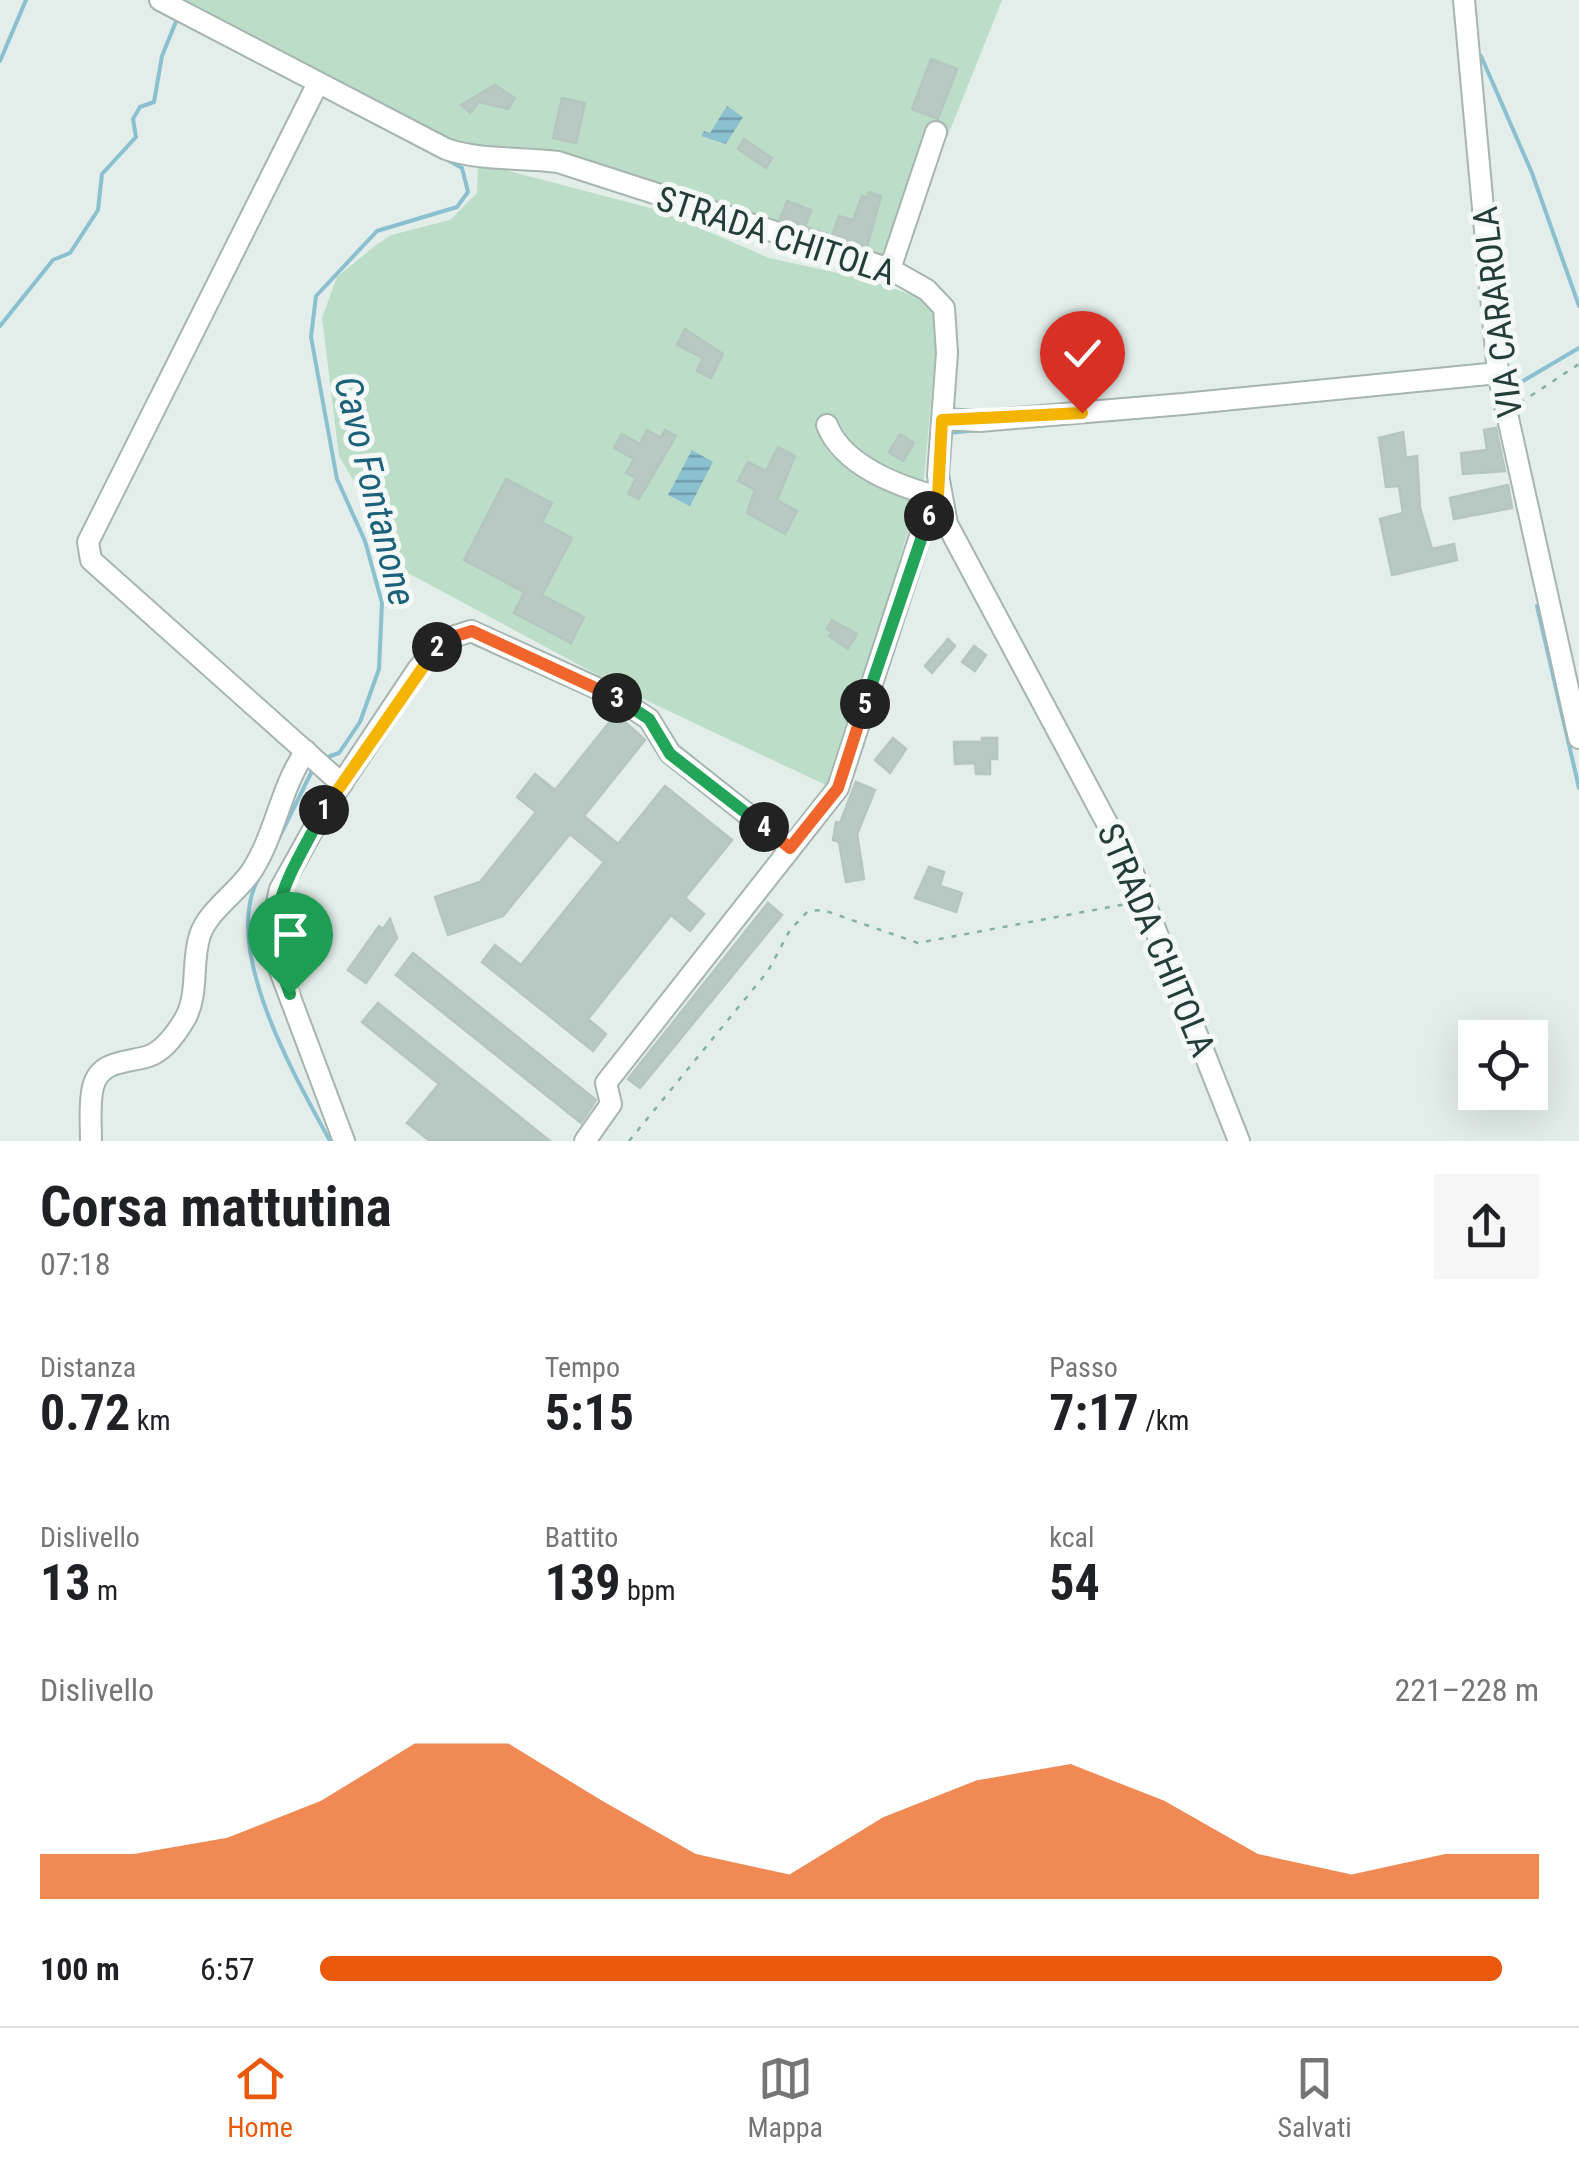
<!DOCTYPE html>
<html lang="it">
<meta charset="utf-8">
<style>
:root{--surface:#fff;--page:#f6f6f6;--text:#202124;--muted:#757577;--line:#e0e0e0;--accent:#ea580c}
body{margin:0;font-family:"Roboto Condensed",sans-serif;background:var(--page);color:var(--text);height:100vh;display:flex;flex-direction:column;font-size:38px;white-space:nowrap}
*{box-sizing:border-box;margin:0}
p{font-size:32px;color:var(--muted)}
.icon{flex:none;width:55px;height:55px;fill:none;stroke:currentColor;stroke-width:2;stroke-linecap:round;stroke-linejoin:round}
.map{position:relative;height:1141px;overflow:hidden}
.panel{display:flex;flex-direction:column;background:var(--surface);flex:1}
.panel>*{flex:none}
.tools{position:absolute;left:1458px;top:1020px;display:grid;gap:20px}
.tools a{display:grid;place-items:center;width:90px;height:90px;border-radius:0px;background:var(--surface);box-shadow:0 10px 40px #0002;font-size:50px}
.pin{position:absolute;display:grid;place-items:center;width:85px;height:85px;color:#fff;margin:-102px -42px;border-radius:50% 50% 50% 0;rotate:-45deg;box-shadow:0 0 10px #0007}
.pin .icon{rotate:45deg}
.km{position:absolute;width:50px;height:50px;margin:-25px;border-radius:50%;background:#222;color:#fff;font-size:28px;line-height:50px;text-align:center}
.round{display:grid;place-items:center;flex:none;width:105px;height:105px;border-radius:0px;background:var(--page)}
.overview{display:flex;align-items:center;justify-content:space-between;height:170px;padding:0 40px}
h1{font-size:55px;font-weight:700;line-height:75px}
.stats{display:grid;grid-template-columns:repeat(3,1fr);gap:15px;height:170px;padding:10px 40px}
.stats div{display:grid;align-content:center}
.stats b{font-size:50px;font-weight:700}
.stats small{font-size:28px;font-weight:400}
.stats p{font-size:28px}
.chart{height:280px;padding:20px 40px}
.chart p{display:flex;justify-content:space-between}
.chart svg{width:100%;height:180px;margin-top:10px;fill:var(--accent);opacity:.7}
ul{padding:0 40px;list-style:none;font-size:32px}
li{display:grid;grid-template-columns:160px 120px 1fr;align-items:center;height:75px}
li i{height:25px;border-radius:12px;background:var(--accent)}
.menu{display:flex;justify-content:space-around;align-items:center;height:140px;border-top:2px solid var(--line);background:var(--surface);font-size:28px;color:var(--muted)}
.menu a{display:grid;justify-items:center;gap:5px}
.menu .current{color:var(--accent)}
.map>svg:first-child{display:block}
.grass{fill:#bcdec8}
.water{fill:url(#water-rules)}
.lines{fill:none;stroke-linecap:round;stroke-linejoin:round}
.stream{stroke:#8bc0d1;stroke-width:4}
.building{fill:#b8c8c3;stroke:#b5c6c1;stroke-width:2.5}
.minor-casing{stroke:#a6b5b1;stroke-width:24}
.path{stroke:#83b0a7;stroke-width:2.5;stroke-dasharray:5 8;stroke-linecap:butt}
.minor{stroke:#fff;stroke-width:20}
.split-1-casing{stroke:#fff;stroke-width:20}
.split-2-casing{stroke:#fff;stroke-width:20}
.split-3-casing{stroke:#fff;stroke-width:20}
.split-4-casing{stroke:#fff;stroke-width:20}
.split-5-casing{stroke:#fff;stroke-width:20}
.split-6-casing{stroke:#fff;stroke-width:20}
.split-7-casing{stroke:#fff;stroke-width:20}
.split-1{stroke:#22a559;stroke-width:12}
.split-2{stroke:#f5b400;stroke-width:12}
.split-3{stroke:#f0652b;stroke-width:12}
.split-4{stroke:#22a559;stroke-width:12}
.split-5{stroke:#f0652b;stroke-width:12}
.split-6{stroke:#22a559;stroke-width:12}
.split-7{stroke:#f5b400;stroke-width:12}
.labels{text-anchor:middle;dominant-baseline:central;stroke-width:10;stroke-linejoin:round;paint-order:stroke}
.street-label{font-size:35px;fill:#233e39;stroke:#f4f9f7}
.water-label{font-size:38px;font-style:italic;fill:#1c617a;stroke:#f4f9f7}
</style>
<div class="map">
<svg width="1579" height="1141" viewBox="0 0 1579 1141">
<defs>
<pattern id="water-rules" width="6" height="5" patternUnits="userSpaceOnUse" patternTransform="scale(2.5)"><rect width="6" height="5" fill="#8bc0d1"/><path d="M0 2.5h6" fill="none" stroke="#719dab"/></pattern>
</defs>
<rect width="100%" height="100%" fill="#e3ede9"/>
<g class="grass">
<polygon points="178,0 1002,0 898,260 449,142"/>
<polygon points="478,163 658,210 769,258 865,279 924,299 938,323 924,479 830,787 637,696 408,573 339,456 322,318 337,277 376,245 391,235 450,220 477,193"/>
</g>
<g class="water">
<polygon points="727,106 743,117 726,144 701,136 704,131 710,133"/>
<polygon points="692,450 713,462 690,506 668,495"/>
</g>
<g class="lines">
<g class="stream">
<polyline points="1481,56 1532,173 1579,306"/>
<polyline points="0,61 26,0"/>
<polyline points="0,326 53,260 70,253 98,210 102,174 136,137 133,119 140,107 154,102 162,56 177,19"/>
<polyline points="1508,382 1523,381 1579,348"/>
<polyline points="948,433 978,430"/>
<polyline points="1537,606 1579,788"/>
<polyline points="325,758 339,753 360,722 379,669 382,603 365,541 337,479 311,337 316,296 377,231 457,207 468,192 462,168 444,158"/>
<polyline points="276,844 314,767"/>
<path d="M258,879C221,950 296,1078 330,1141"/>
</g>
</g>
<g class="building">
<polygon points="931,59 957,69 938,119 912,109"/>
<polygon points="495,85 515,98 508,109 479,102 470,113 461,105"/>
<polygon points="562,98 585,103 576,143 553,138"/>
<polygon points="744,139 772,158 766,168 738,149"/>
<polygon points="869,192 881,196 867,247 832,236 839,216 853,220 862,196 867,198"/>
<polygon points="787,201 811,210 805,227 828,234 780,219"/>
<polygon points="685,329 723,354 711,378 697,371 703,358 677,345"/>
<polygon points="1496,428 1505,471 1463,474 1461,453 1487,450 1484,430"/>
<polygon points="647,430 661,438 665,430 676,436 639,499 628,494 636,478 626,473 634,459 614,448 622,434 640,444"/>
<polygon points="1403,432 1406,458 1417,456 1420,508 1432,549 1454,544 1457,560 1392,575 1380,519 1403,513 1399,486 1386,487 1379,438"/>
<polygon points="900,434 914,443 903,461 889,452"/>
<polygon points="778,447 795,456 777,500 797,511 785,534 747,513 755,490 738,481 748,462 766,471"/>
<polygon points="506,479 552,503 542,522 572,538 542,595 584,617 571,643 514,613 524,592 464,560"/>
<polygon points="1508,485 1512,508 1454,519 1450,498"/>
<polygon points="832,620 857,634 848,649 829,636 832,632 827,629"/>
<polygon points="948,639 955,646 932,673 925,666"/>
<polygon points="974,646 986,655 975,671 962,662"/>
<polygon points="616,714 645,740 584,816 618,844 665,786 732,840 685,898 704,914 690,931 671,915 588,1019 606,1034 593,1051 482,962 495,945 521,965 604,862 570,834 503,916 448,935 435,897 480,882 536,812 517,797 535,774 555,790"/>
<polygon points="893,738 906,749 890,773 875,760"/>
<polygon points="982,738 997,738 997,759 990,759 990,774 976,774 975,763 955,764 954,742 982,742"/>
<polygon points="856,782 875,790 857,834 864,879 846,882 839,842 833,840 836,822 840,823"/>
<polygon points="929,867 944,872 940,886 962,893 956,912 915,898"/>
<polygon points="768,903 782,915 640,1088 628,1079"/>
<polygon points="390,919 397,938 366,983 348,970 379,926 383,929"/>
<polygon points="413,953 596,1100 581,1123 396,975"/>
<polygon points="378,1003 550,1141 430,1141 407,1123 439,1084 362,1022"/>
</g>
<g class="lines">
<g class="minor-casing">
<g id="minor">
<path d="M160,0L446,149C481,161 521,157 558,162L890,269L927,290L944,308L947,353L938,475L947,524L1131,868L1239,1141"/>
<polyline points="1464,0 1498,373 1579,738"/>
<polyline points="318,83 88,542 91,560 342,784"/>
<polyline points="890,269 936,132"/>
<polyline points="943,419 980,421 1183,404 1498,373"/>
<path d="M827,425C843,466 898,486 938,497"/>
<path d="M91,1141C91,1124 89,1103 93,1087C100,1059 129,1063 149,1056C164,1051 178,1031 186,1017C199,991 191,962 200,935C209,909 239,892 253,869C276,832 281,786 306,751"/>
<polyline points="344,1141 276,960 273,921 280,889 324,810 418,669 443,640 471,631 612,695 649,719 670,753 790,848"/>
<polyline points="585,1141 611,1104 606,1083 838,788 924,524 938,497"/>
</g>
</g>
<g class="path">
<polyline points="1520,403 1579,364"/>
<polyline points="629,1141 768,971 790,930 808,911 823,910 918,943 1126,904"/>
</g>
<use href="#minor" class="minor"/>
</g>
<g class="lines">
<g class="split-1-casing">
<path id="split-1" d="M290,994C258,912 287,882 324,810"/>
</g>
<g class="split-2-casing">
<polyline id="split-2" points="324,810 437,647"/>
</g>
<g class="split-3-casing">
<polyline id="split-3" points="437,647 443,640 472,631 617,698"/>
</g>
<g class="split-4-casing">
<polyline id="split-4" points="617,698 649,719 670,754 764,827"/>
</g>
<g class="split-5-casing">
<polyline id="split-5" points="764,827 790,848 838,788 865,704"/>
</g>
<g class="split-6-casing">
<polyline id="split-6" points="865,704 929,516"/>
</g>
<g class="split-7-casing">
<polyline id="split-7" points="929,516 938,496 942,420 1082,413"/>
</g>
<use href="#split-1" class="split-1"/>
<use href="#split-2" class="split-2"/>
<use href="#split-3" class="split-3"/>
<use href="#split-4" class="split-4"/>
<use href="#split-5" class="split-5"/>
<use href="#split-6" class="split-6"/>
<use href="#split-7" class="split-7"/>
</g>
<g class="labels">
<g class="street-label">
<text transform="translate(776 236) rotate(18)">STRADA CHITOLA</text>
<text transform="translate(1498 312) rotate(-97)">VIA CARAROLA</text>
<text transform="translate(1156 940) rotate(67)">STRADA CHITOLA</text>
</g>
<g class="water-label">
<text transform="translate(375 491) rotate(76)">Cavo Fontanone</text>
</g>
</g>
</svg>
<div class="tools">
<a><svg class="icon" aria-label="locate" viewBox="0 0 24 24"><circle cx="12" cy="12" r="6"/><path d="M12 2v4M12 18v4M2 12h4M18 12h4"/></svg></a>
</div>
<div class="pin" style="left:290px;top:994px;background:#1e9e55"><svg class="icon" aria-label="arrive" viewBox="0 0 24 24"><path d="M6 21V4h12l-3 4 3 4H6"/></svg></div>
<div class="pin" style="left:1082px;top:413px;background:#d93025"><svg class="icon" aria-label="check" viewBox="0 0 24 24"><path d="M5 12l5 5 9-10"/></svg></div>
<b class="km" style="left:324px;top:810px">1</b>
<b class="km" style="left:437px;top:647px">2</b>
<b class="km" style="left:617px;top:698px">3</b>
<b class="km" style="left:764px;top:827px">4</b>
<b class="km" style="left:865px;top:704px">5</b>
<b class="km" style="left:929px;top:516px">6</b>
</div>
<section class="panel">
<div class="overview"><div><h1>Corsa mattutina</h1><p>07:18</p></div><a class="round"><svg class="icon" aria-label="share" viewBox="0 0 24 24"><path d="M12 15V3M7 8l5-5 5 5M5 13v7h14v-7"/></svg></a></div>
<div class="stats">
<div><p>Distanza</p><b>0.72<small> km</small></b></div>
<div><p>Tempo</p><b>5:15</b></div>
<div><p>Passo</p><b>7:17<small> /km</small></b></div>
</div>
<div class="stats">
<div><p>Dislivello</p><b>13<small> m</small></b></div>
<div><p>Battito</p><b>139<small> bpm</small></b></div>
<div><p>kcal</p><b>54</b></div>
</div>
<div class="chart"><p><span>Dislivello</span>221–228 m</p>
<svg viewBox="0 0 160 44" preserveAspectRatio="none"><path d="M0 44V33L10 33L20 29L30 20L40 6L50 6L60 20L70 33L80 38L90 24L100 15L110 11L120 20L130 33L140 38L150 33L160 33V44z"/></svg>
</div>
<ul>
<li><b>100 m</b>6:57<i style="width:97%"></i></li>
</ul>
</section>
<nav class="menu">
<a class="current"><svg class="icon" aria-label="home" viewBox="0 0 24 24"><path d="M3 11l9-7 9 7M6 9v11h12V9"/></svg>Home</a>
<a><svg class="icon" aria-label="map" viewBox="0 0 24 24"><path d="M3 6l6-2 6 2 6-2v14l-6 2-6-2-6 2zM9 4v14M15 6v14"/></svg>Mappa</a>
<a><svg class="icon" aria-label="saved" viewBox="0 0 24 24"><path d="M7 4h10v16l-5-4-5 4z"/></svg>Salvati</a>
</nav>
